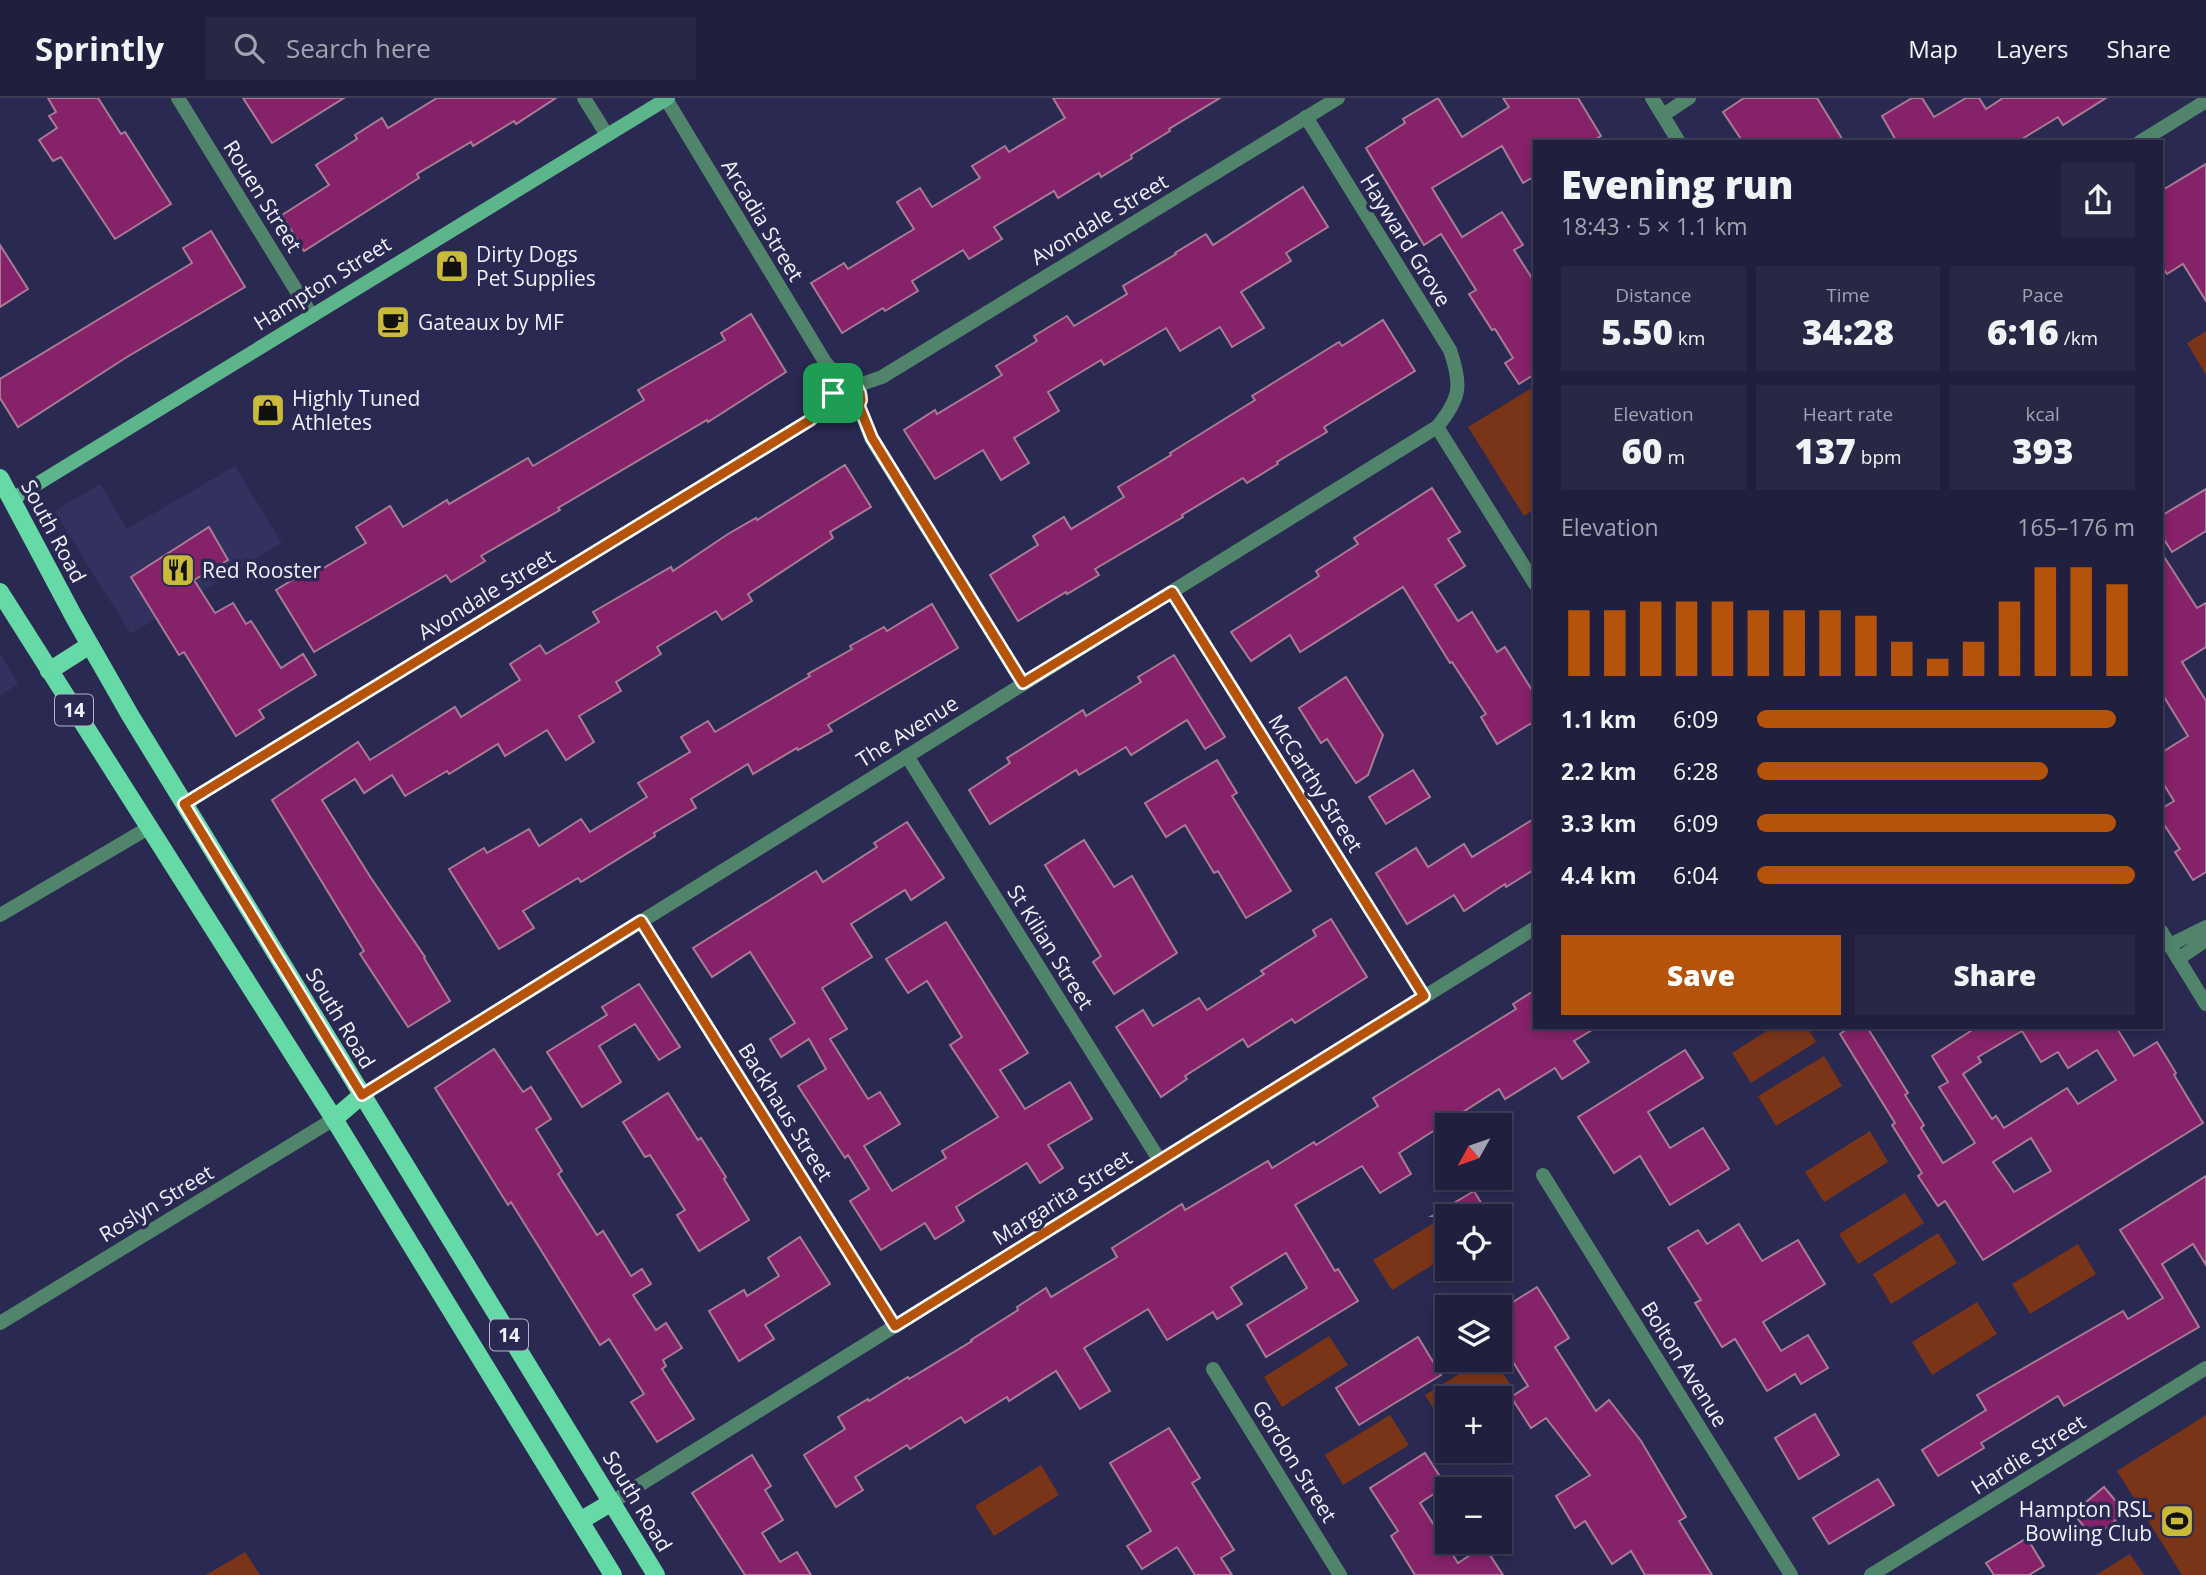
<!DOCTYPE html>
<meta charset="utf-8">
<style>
:root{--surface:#201f3d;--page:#282744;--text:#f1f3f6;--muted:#a2a2b0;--line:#3d3d57;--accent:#b45309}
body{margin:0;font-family:"Open Sans",sans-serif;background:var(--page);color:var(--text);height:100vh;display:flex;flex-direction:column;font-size:26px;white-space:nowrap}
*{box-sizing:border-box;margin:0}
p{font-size:23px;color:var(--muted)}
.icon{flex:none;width:38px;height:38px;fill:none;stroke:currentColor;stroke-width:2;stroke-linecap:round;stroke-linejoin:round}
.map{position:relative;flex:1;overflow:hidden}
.panel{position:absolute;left:1533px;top:42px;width:630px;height:889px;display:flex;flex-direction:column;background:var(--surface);border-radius:0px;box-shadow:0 4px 10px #0003,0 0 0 2px var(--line)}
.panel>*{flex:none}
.needle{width:46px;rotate:230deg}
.controls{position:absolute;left:1435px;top:1015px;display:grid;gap:14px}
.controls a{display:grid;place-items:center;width:77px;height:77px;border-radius:0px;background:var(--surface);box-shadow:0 4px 10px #0003,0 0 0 2px var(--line);font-size:35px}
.pin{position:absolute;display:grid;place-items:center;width:60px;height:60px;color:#fff;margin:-30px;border-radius:14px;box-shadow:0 4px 10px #0006}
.round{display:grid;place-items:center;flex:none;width:74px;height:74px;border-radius:0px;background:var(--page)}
.overview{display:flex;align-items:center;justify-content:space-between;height:119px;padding:0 28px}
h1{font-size:38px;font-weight:800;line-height:52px}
.metrics{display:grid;grid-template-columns:repeat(3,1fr);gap:10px;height:119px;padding:7px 28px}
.metrics div{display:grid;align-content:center;border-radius:0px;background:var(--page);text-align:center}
.metrics b{font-size:35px;font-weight:800}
.metrics small{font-size:19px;font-weight:400}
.metrics p{font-size:19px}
.chart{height:196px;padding:14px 28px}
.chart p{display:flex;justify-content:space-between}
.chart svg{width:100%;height:126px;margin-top:7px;stroke:var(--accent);stroke-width:6}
.primary-button{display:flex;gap:14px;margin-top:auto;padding:14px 28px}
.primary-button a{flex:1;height:80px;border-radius:0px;background:var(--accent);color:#fff;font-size:28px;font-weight:800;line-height:80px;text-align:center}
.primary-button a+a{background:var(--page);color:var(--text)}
ul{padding:0 28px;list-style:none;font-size:23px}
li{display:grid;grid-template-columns:112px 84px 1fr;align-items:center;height:52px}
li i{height:18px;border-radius:9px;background:var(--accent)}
header{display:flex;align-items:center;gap:42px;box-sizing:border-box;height:98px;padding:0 35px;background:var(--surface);border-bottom:2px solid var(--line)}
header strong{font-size:33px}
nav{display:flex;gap:38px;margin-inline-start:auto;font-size:24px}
.search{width:490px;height:63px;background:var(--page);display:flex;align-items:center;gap:18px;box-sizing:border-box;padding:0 24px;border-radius:0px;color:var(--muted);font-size:26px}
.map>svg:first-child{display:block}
.built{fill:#323160}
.garden{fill:#7a3518}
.building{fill:#852269;stroke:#a97a96;stroke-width:2;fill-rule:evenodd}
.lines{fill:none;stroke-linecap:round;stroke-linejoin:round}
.minor{stroke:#50846b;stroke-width:14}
.tertiary{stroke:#50846b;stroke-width:14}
.secondary{stroke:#5db58c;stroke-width:14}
.primary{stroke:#65daa6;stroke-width:18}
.route-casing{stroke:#fff;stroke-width:14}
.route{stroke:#b45309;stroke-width:9}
.labels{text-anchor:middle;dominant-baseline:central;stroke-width:7;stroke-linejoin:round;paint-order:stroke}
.shield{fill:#2a2951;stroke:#b4b4c8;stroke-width:2}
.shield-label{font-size:19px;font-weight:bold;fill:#eff0fb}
.street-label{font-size:21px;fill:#eff0fb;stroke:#2a2951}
.poi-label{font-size:21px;fill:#eff0fb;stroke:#2a2951;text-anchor:start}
</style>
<header>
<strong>Sprintly</strong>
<div class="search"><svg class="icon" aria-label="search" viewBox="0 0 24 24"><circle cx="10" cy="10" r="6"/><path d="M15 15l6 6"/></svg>Search here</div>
<nav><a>Map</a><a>Layers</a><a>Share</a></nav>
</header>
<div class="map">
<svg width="2206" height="1477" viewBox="0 0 2206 1477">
<rect width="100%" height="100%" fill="#2a2951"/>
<g class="built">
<polygon points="235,368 282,445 131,536 54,413 100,386 127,431"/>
<polygon points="0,555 18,586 0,598"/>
</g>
<g class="garden">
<polygon points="2206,233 2206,277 2187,245"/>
<polygon points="1535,288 1535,411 1524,418 1468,329"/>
<polygon points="1773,929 1807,929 1816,944 1751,985 1732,955"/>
<polygon points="1824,958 1842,988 1776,1028 1758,998"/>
<polygon points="1870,1033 1888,1064 1824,1104 1805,1074"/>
<polygon points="1905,1095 1924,1125 1858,1166 1839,1136"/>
<polygon points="1439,1122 1447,1135 1447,1158 1392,1192 1373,1162"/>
<polygon points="1938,1135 1957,1165 1891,1206 1873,1176"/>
<polygon points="2078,1146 2096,1176 2030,1216 2012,1186"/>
<polygon points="1977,1204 1997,1236 1932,1277 1912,1244"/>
<polygon points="1329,1238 1348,1267 1282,1309 1264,1279"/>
<polygon points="1482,1262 1494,1262 1510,1286 1487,1300 1447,1300 1447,1324 1444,1327 1425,1297"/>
<polygon points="1390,1317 1409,1347 1343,1387 1325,1357"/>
<polygon points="2206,1317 2206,1477 2182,1477 2117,1373"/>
<polygon points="1041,1367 1059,1397 994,1438 975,1408"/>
<polygon points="245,1454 260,1477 206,1477"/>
<polygon points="2130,1456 2144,1477 2096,1477"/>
</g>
<g class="building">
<polygon points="48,0 98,0 121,36 125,34 171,106 115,141 61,59 53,63 39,42 57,30 49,18 56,14"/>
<polygon points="243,0 344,0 272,45"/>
<polygon points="437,0 556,0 516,26 514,23 473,48 471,44 417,76 419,80 304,153 282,117 329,87 316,67 357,41 355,37 382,20 388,30"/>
<polygon points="1053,0 1220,0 1169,31 1170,33 1131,57 1132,60 1101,79 1099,75 1058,100 1054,93 994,129 1002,141 969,161 963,152 912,183 918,193 885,213 883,210 842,235 811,185 844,165 848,171 914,131 897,104 920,90 932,109 980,80 972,68 1005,48 1009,54 1065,20"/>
<polygon points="1438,0 1462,39 1509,9 1503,0 1578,0 1601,38 1591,44 1535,44 1535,78 1523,85 1502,48 1432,90 1462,139 1502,114 1523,147 1514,152 1535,185 1535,276 1519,286 1505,265 1513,260 1495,231 1492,232 1469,196 1476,192 1441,136 1424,147 1366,50 1405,25 1403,21"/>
<polygon points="1744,0 1817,0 1844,44 1743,44 1723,14"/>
<polygon points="1912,0 1922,0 1934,19 1966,0 1979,0 1986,11 2003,0 2106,0 2063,27 2058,19 2017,44 1897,44 1882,18"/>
<polygon points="2206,66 2206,203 2183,166 2167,176 2161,167 2161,93"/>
<polygon points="1303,89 1328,129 1286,155 1291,163 1241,194 1264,230 1232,249 1220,229 1180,253 1166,230 1104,267 1101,262 1048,294 1059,313 1014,340 1029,365 1001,382 983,352 935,381 904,332 935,312 937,316 1002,277 996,268 1037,243 1034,238 1067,218 1074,228 1127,196 1123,188 1176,156 1175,155 1206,136 1213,147"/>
<polygon points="211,133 245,189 127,259 18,329 0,300 0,281 192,165 183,150"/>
<polygon points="0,147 28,191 0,209"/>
<polygon points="751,216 786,274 708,324 707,322 558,410 560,412 481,458 485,463 451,484 446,477 314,554 276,492 307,473 310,478 366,445 356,429 390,408 403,429 447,402 449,406 528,360 533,368 644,302 638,292 725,242 721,235"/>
<polygon points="1383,222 1415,273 1324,329 1327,334 1277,364 1278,366 1247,385 1243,380 1182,417 1183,419 1095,471 1099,477 1067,496 1066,494 1018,523 990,477 1038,447 1033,438 1064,419 1071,431 1124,399 1118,389 1171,357 1170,355 1255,302 1252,298 1339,244 1342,248"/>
<polygon points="845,367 871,409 830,434 833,440 748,496 752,503 722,522 716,513 657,549 661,556 616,584 621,593 579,618 594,644 566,662 547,632 505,658 498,646 449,676 447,673 405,698 392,677 364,695 355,681 322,702 371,780 425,859 424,860 450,903 408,929 360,856 364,853 272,702 358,644 370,662 455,609 461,619 520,582 510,566 540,547 546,556 599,524 593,514 671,469 673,473 728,436 756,420 757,422"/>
<polygon points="1432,390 1460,434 1448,441 1465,468 1435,487 1458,523 1472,514 1497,554 1505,549 1535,597 1535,623 1497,646 1481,619 1486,616 1452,564 1450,565 1403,489 1300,554 1290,537 1251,563 1231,534 1319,478 1316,473 1358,446 1354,440"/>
<polygon points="2206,391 2206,433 2172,454 2161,437 2161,418"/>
<polygon points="209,429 228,462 194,482 215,515 233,505 246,526 251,523 281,570 303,556 316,577 259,612 264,620 236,638 184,554 179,557 131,479"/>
<polygon points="2161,454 2197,510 2206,505 2206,549 2182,564 2206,603 2206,774 2193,782 2175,754 2180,751 2161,722 2161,711 2174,703 2161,682 2161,655 2188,638 2161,594"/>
<polygon points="932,506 958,550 828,627 832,633 798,652 797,650 753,676 748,666 691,701 696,710 654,735 655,738 581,784 578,780 523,813 534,830 499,851 449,771 484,750 487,755 529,731 539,748 581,721 590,734 647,699 638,685 690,654 681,639 708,623 715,634 810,578 808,576 852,551 850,548 884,529 887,533"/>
<polygon points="1174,557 1225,639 1205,651 1187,622 1131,657 1126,649 1079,677 1076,672 990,726 969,692 1010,665 1007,660 1083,612 1086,618 1141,584 1138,579"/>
<polygon points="1346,579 1383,637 1368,677 1356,685 1327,641 1321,645 1299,610"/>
<polygon points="1217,662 1237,695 1232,698 1291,793 1246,820 1218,773 1214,775 1185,727 1166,739 1145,705"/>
<polygon points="1413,672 1430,699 1386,726 1369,699"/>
<polygon points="1535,720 1535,771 1506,789 1505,786 1464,813 1454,797 1407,826 1376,775 1416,750 1428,769 1464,746 1472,759"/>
<polygon points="907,724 944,780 911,802 905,792 851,826 872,859 822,890 847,931 830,941 868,1001 880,994 900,1026 864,1048 892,1093 946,1060 942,1053 998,1019 950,947 962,939 927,883 908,895 886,861 946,824 1028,955 1000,972 1025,1011 1070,984 1092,1021 1048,1047 1063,1070 1040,1085 1027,1065 956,1109 964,1123 935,1141 925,1125 881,1152 850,1103 869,1091 848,1057 845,1060 798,988 826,971 809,941 781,959 770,941 795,925 750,854 712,879 693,850 816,773 823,784 877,749 874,745"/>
<polygon points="1084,742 1114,789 1132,778 1177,855 1114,896 1093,864 1101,858 1045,767"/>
<polygon points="1331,821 1367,879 1295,925 1292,921 1248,949 1243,941 1185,978 1187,981 1161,999 1116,929 1143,912 1153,928 1199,900 1207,912 1264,876 1261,873 1316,838 1313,832"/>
<polygon points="639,886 680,949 659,962 635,926 599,948 621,984 582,1009 547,954 607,917 602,909"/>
<polygon points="1535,892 1535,929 1597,929 1574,943 1589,964 1562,981 1555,970 1505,1001 1499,991 1399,1055 1411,1076 1380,1095 1362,1068 1295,1107 1335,1173 1338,1171 1358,1203 1266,1259 1247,1227 1307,1190 1286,1155 1231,1189 1242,1206 1217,1221 1213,1214 1167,1242 1148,1211 1084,1250 1110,1293 1080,1311 1056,1273 1009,1303 1007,1299 965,1325 961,1319 910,1351 907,1347 855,1379 863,1392 836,1409 804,1357 845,1331 838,1319 868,1301 869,1303 908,1279 909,1281 972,1243 971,1242 1018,1212 1017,1209 1046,1190 1051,1199 1117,1159 1112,1150 1182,1106 1185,1112 1268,1063 1272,1070 1314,1044 1316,1047 1378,1008 1373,1000 1516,911 1513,906"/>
<path d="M1850,929H1867L1908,995L1905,997L1924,1027L1921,1030L1943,1065L1975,1045L1939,989L1948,984L1932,958L1977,929H2116L2134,958L2157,944L2176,975L2174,977L2203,1025L1983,1162L1945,1103L1938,1108L1918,1078L1922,1075L1892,1027L1895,1025L1840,936ZM2022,933L2041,964L2058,954L2068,970L2097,952L2116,982L2078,1006L2067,990L2004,1030L1996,1018L1992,1021L1963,976L1981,964L1978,959ZM2031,1040L2051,1073L2014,1094L1993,1064Z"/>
<polygon points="494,951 523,994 531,989 551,1021 536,1031 562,1073 558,1076 597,1137 603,1133 631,1178 642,1171 651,1186 633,1197 656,1232 666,1225 682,1250 663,1262 666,1268 662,1271 694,1321 657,1344 631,1304 644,1296 609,1241 600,1247 511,1104 508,1107 435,990"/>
<polygon points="1685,952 1703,980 1648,1014 1670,1050 1703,1030 1729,1071 1670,1107 1640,1058 1614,1075 1578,1019"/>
<polygon points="668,995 698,1042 701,1040 726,1079 724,1081 749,1122 699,1153 677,1117 685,1112 650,1057 645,1059 623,1024"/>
<polygon points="2206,1078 2206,1167 2193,1146 2162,1166 2199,1229 2064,1308 2058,1298 1981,1345 1984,1350 1938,1378 1922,1352 1986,1312 1977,1297 2123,1213 2128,1221 2163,1200 2120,1132"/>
<polygon points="1474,1093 1489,1118 1432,1118"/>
<polygon points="1739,1126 1762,1163 1798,1142 1825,1186 1763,1224 1781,1253 1808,1237 1828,1270 1801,1286 1795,1276 1767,1293 1735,1241 1722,1249 1695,1205 1701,1202 1668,1150 1698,1132 1707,1146"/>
<polygon points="800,1139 830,1186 765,1227 774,1241 739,1263 709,1213 744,1192 747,1198 779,1178 768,1160"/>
<polygon points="1537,1189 1569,1240 1555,1249 1596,1313 1609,1302 1641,1343 1686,1419 1679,1423 1712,1477 1645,1477 1631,1453 1612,1466 1585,1423 1575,1430 1556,1398 1590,1377 1546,1320 1531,1330 1511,1299 1528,1288 1500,1243 1500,1212"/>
<polygon points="1418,1239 1441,1277 1359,1327 1336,1290"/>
<polygon points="1815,1316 1839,1357 1799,1381 1775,1340"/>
<polygon points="1169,1330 1200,1380 1192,1385 1234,1452 1221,1460 1232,1477 1195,1477 1177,1449 1142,1471 1127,1448 1151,1433 1110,1365"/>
<polygon points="1425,1355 1446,1388 1420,1405 1458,1465 1484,1448 1503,1477 1415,1477 1391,1438 1398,1433 1370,1390"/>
<polygon points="752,1357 771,1388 765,1392 783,1422 762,1435 780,1464 797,1454 811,1477 745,1477 692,1395"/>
<polygon points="1878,1381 1894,1407 1829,1446 1813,1420"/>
<polygon points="2104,1389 2125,1414 2094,1441 2073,1415"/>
<polygon points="2027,1440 2044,1468 2029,1477 1994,1477 1986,1465"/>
</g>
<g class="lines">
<g class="minor">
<polyline points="178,0 312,218"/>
<polyline points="584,0 607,37"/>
<polyline points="666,1 825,264 844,286"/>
<polyline points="1663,17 1689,0"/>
<polyline points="2140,44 2206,3"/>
<circle cx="847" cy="300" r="14"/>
<polyline points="856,288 882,279 1338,0"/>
<polyline points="859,308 871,340 1023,585"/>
<polyline points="1437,329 1535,486"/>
<polyline points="1172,494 1424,898"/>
<polyline points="907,658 1160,1063"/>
<polyline points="184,706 810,322 833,301"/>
<polyline points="0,817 150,729"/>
<polyline points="641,823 895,1228"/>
<polyline points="2170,847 2206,829"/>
<polyline points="2178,861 2206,842"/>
<path d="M362,997L1437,329C1461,300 1462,287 1450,252L1306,19"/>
<polyline points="1543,1077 1791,1477"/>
<polyline points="0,1225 334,1021"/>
<polyline points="1213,1271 1340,1477"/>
<polyline points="612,1404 1535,830"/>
<polyline points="1871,1477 2206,1270"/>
</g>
<g class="tertiary">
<polyline points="1652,0 1679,44"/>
<polyline points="2161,833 2206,906"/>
</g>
<polyline class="secondary" points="11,402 668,0"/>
<g class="primary">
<polyline points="0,380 74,519 130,617 656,1477"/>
<polyline points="0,494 334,1021 613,1477"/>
<polyline points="49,573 90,547"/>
<polyline points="334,1021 362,997"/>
<polyline points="580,1423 612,1404"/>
</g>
</g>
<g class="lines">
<g class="route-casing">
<polygon id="route" points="844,285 856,288 860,295 861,302 859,308 872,340 1023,585 1172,494 1424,898 895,1228 641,823 362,997 184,706 810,322 833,301 837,289"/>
</g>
<use href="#route" class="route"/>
</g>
<defs>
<g id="shop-square" transform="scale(1.75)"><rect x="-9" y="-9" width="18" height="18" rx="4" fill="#caba3a" stroke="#2a2951"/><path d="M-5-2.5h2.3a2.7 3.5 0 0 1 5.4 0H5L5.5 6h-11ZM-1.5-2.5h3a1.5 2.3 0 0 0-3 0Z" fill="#111"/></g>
<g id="cafe-square" transform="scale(1.75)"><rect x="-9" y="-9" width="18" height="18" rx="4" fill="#caba3a" stroke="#2a2951"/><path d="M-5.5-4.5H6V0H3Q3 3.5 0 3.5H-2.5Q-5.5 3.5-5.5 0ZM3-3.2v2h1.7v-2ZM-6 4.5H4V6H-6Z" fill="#111"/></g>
<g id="restaurant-square" transform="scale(1.75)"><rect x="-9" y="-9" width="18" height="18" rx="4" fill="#caba3a" stroke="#2a2951"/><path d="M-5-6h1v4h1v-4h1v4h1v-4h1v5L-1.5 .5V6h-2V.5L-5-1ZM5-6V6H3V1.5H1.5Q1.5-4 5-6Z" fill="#111"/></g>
<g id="stadium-square" transform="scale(1.75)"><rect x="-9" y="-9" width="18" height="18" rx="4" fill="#caba3a" stroke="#2a2951"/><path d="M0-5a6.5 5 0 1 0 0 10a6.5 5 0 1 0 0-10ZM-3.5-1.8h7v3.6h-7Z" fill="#111"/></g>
</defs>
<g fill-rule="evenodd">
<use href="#shop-square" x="452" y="168"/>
<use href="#cafe-square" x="393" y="224"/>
<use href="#shop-square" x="268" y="312"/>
<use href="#restaurant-square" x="178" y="472"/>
<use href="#stadium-square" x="2177" y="1423"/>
</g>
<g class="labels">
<g class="shield">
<rect x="55" y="596.5" width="38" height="31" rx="5"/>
<rect x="490" y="1221.5" width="38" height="31" rx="5"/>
</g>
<g class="shield-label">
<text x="74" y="612">14</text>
<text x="509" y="1237">14</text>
</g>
<g class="street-label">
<text transform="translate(263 98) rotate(58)">Rouen Street</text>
<text transform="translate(1099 121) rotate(-31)">Avondale Street</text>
<text transform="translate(763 122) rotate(59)">Arcadia Street</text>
<text transform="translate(1406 142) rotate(58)">Hayward Grove</text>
<text transform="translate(322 185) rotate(-32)">Hampton Street</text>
<text transform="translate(54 433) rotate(62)">South Road</text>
<text transform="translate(486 496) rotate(-31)">Avondale Street</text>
<text transform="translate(907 633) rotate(-32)">The Avenue</text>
<text transform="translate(1316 685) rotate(58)">McCarthy Street</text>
<text transform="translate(1051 849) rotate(58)">St Kilian Street</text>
<text transform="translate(341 920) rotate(59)">South Road</text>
<text transform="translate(786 1014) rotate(58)">Backhaus Street</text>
<text transform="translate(1062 1099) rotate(-32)">Margarita Street</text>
<text transform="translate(156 1105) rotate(-31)">Roslyn Street</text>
<text transform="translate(1685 1266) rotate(58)">Bolton Avenue</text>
<text transform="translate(2028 1356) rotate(-32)">Hardie Street</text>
<text transform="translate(1295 1363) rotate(58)">Gordon Street</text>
<text transform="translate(638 1403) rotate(59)">South Road</text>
</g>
<g class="poi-label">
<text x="476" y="156">Dirty Dogs<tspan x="476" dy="24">Pet Supplies</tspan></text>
<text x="418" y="224">Gateaux by MF</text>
<text x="292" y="300">Highly Tuned<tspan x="292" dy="24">Athletes</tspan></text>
<text x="202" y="472">Red Rooster</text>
<text x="2152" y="1411" text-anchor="end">Hampton RSL<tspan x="2152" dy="24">Bowling Club</tspan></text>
</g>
</g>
</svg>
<div class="controls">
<a><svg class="needle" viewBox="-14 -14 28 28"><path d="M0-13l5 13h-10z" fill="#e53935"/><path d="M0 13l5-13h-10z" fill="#a2a2b0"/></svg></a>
<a><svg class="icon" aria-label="locate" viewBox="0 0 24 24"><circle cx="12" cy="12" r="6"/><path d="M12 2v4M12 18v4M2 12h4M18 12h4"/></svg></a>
<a><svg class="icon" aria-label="layers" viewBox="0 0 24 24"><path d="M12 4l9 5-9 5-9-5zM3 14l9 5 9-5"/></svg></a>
<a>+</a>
<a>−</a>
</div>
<div class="pin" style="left:833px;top:295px;background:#1e9e55"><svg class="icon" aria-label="arrive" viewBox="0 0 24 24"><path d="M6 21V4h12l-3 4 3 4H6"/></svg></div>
<section class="panel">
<div class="overview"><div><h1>Evening run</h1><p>18:43 · 5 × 1.1 km</p></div><a class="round"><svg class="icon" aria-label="share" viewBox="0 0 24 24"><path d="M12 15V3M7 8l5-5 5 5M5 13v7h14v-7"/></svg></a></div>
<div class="metrics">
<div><p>Distance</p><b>5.50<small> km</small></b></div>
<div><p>Time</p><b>34:28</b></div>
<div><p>Pace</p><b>6:16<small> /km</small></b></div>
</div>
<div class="metrics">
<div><p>Elevation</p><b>60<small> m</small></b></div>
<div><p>Heart rate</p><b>137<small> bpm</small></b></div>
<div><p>kcal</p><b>393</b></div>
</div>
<div class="chart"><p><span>Elevation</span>165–176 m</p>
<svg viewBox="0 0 160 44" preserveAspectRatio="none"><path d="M5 44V21M15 44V21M25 44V18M35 44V18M45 44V18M55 44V21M65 44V21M75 44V21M85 44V23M95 44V32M105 44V38M115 44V32M125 44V18M135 44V6M145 44V6M155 44V12"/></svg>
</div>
<ul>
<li><b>1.1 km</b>6:09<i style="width:95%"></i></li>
<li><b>2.2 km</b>6:28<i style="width:77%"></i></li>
<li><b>3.3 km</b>6:09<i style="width:95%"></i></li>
<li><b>4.4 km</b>6:04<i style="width:100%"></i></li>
</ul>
<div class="primary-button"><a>Save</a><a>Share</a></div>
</section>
</div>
